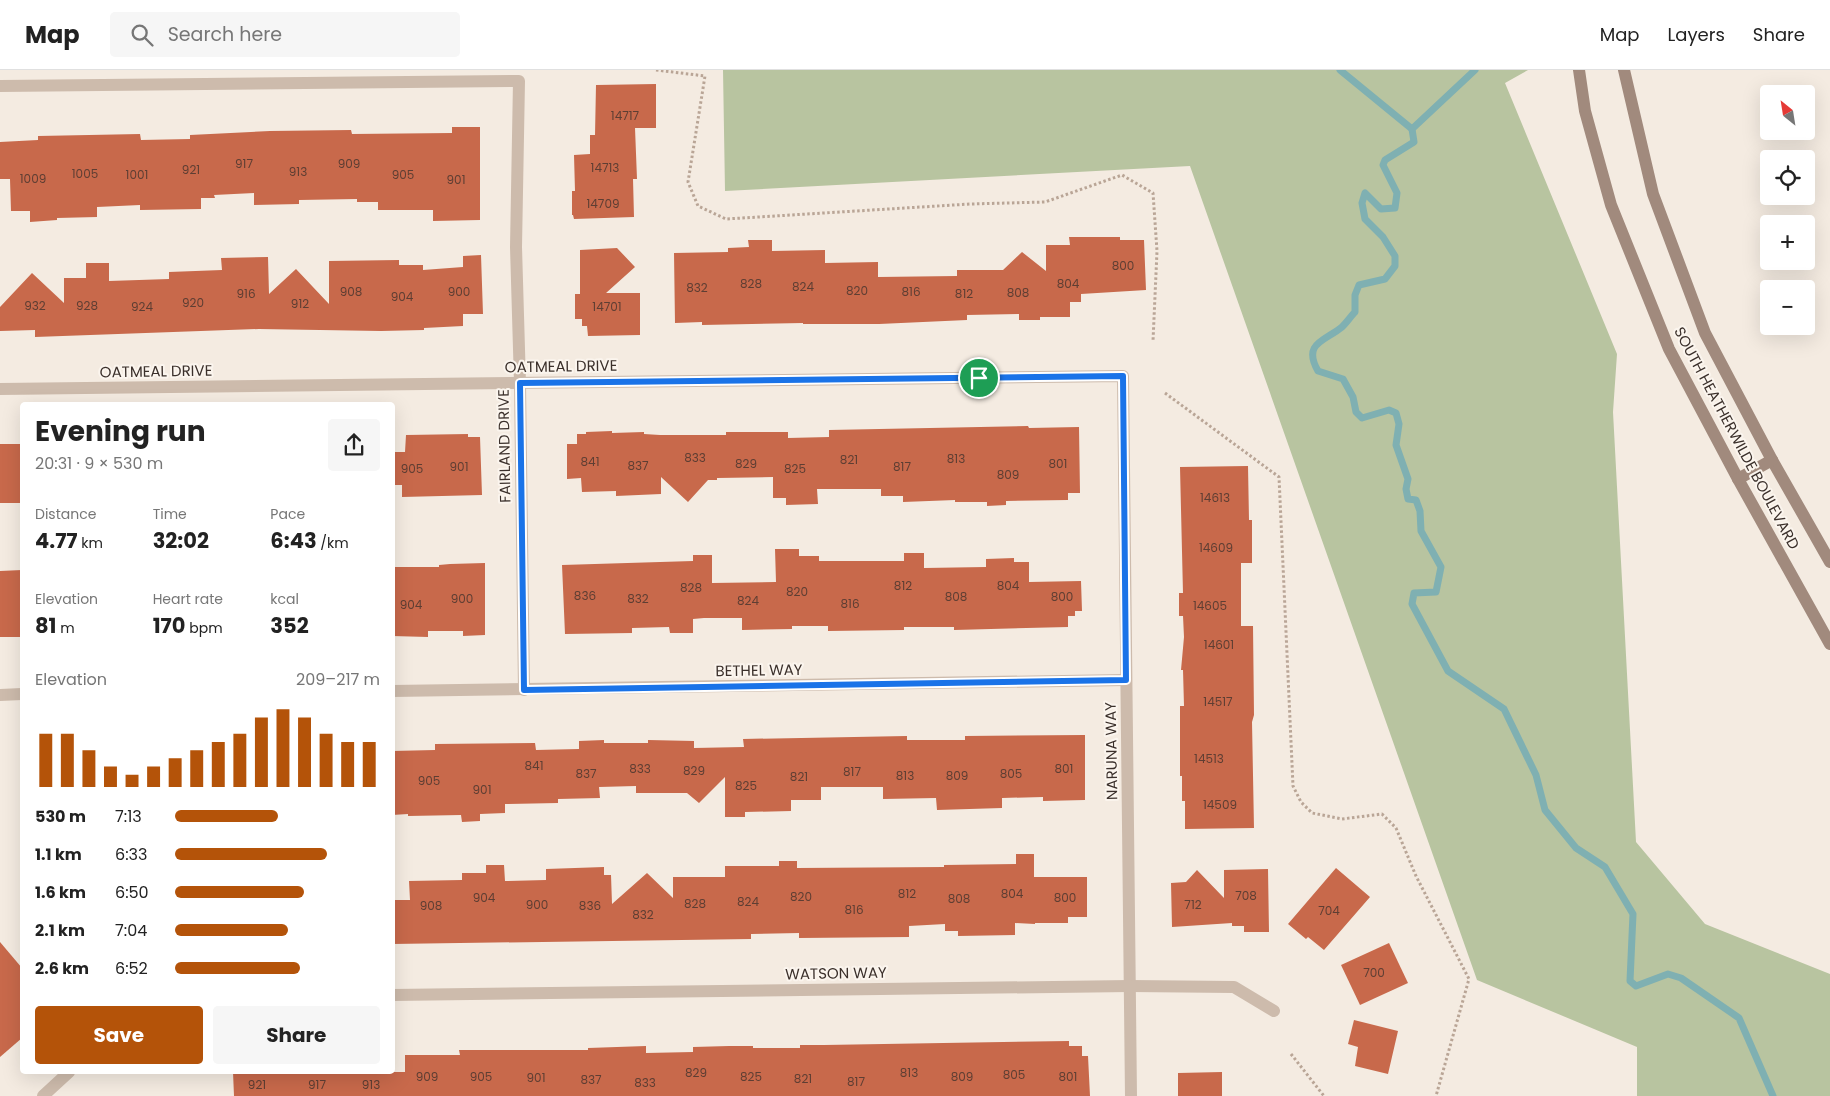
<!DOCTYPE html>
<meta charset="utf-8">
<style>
:root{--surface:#fff;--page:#f6f6f6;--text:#222;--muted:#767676;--line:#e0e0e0;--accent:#b45309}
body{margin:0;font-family:Poppins,sans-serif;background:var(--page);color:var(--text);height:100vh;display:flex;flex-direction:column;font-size:19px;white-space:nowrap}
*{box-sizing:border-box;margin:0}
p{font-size:16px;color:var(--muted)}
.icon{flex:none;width:28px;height:28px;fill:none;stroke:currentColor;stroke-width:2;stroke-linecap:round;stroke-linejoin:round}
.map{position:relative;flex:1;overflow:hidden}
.drawer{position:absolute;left:20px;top:332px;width:375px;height:672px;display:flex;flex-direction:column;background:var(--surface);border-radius:5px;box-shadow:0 5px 20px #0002}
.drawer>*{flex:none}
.needle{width:32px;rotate:330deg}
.buttons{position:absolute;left:1760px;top:15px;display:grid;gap:10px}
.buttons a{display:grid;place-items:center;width:55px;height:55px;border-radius:5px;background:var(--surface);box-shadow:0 5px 20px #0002;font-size:25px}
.pin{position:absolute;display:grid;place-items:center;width:42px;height:42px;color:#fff;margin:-21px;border:2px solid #fff;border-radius:50%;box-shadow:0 1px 5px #0007}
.round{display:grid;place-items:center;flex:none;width:52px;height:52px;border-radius:5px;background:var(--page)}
.headline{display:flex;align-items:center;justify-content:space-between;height:85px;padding:0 15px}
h1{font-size:28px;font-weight:700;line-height:38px}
.metrics{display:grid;grid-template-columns:repeat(3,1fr);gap:8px;height:85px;padding:5px 15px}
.metrics div{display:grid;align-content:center}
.metrics b{font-size:21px;font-weight:700}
.metrics small{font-size:14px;font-weight:400}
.metrics p{font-size:14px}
.chart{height:140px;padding:10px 15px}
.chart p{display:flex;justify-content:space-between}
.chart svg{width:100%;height:90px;margin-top:5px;stroke:var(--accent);stroke-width:6}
.primary-button{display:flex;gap:10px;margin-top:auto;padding:10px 15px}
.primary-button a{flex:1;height:58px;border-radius:5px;background:var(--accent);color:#fff;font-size:20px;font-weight:700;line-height:58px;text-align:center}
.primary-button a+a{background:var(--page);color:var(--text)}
ul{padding:0 15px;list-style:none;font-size:16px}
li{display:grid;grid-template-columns:80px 60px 1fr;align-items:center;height:38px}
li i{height:12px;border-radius:6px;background:var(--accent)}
header{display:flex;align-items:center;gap:30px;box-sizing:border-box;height:70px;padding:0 25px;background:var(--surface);border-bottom:1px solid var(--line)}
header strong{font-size:24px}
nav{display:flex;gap:28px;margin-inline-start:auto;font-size:18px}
.search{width:350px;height:45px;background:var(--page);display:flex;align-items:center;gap:12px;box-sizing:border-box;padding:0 18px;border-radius:5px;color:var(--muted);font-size:19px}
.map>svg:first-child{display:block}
.green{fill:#b8c4a0}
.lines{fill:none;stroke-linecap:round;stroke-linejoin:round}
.stream{stroke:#7fb0b2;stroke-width:7}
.building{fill:#c8694b}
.path{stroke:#b9a596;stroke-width:3;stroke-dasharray:2.5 2.5;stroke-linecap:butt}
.minor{stroke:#cdbbac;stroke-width:12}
.secondary{stroke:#a18a7d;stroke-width:12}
.route-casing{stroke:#fff;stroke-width:10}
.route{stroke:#1a73e8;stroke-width:6}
.labels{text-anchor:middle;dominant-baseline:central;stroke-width:4;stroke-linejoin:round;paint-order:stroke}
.number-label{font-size:12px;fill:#5e3e33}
.street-label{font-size:15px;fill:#3b302b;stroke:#fbf5ee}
</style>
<header>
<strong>Map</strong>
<div class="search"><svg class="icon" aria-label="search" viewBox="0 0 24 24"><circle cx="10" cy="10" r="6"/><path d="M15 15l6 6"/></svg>Search here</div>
<nav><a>Map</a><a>Layers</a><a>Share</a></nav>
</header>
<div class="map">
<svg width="1830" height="1026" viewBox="0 0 1830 1026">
<rect width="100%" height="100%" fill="#f4ebe1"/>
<polygon class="green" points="723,0 1528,0 1505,13 1617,284 1613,342 1636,772 1705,854 1830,904 1830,1026 1637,1026 1637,977 1477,910 1190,96 725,121"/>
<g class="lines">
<g class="stream">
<path d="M1340,0L1412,59L1414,72L1385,90L1383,95L1397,123L1395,138L1381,139L1365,123L1362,133L1365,149L1383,167L1395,186V196L1385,209L1359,215L1355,225V242C1351,246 1347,252 1342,257C1325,271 1302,273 1318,301L1343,309L1353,327L1356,342L1362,348L1389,340L1396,343L1399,354L1396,375L1408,409L1406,419L1408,429L1416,430L1420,441L1421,461L1441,497L1436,522L1414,523L1412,534L1448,601L1504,639L1536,705L1545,740L1576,778L1605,797L1633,844L1630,911L1636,916L1668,904L1681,908L1739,948L1773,1026"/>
<polyline points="1412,59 1475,0"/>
</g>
</g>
<g class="building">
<polygon points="656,14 656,58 635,58 637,109 633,109 634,147 574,149 573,145 572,145 572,121 575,121 574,85 590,84 590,65 595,65 596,15"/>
<polygon points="452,57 480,57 480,150 433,151 433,140 378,140 378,132 357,132 357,129 299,130 299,134 254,135 254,123 214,125 215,128 201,128 201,139 140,140 140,135 97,137 97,147 57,148 57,150 30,152 30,141 11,141 10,109 0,109 0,72 38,70 38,66 140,64 141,70 190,69 190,65 270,61 351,60 352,64 452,63"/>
<polygon points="1069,167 1120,167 1120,170 1144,170 1146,220 1081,224 1081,232 1070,232 1070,247 1040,247 1040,250 1019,250 1019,244 967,245 967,250 879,254 803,254 803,253 702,255 702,252 675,253 674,183 728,182 728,178 749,177 748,170 772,170 772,181 825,180 825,193 878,192 878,207 957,206 957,200 1003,200 1022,182 1046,201 1046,175 1070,175"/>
<polygon points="617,178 635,197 606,223 640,223 640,265 588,266 587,256 582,256 582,249 575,249 575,224 580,224 580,180"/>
<polygon points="481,185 483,244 463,244 463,256 424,258 424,260 381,261 259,259 35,267 35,260 0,261 0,237 32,203 64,233 64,208 86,208 86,193 109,193 109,211 169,209 169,202 222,200 221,188 268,187 269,224 296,199 329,234 329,191 399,190 399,195 423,195 423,200 463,197 463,186"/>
<polygon points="1028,356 1029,358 1079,357 1080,423 1068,423 1068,430 1006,431 1006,435 987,436 987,432 955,432 955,430 903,432 903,426 881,426 881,419 817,419 818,434 786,435 786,428 773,428 773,407 717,408 717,410 708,410 688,432 661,407 661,424 616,426 616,421 582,422 581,408 567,409 567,374 577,374 577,364 586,364 586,362 612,361 612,363 644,362 644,364 660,365 726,365 726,362 788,362 788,368 829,367 829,360"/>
<polygon points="468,364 468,367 480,367 482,425 402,427 402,415 392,415 392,382 405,382 406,365"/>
<rect x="0" y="374" width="22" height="59"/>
<polygon points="1248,396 1249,450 1252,450 1252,493 1241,493 1241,556 1253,556 1254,645 1252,652 1254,758 1185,759 1185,731 1182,731 1182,706 1180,706 1180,636 1184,636 1183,600 1181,600 1184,567 1183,546 1179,546 1179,523 1183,523 1180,397"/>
<polygon points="775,479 799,479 799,486 819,486 819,491 904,491 904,483 924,483 924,498 986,497 986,489 1014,488 1014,492 1029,492 1029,512 1081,511 1082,541 1075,541 1075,546 1068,546 1068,557 954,560 954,557 904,557 904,560 828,561 828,556 792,556 792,559 742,560 742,548 704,548 693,549 693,563 670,563 669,557 632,558 632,563 565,564 562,495 693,491 693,485 712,485 712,513 776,512"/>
<polygon points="485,493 485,565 463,566 463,561 428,561 428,567 392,566 392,497 439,497 439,495 450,494"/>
<polygon points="22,500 22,567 0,567 0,501"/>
<polygon points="1085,665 1085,730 1043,731 1043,727 1002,728 1002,738 937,740 936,728 883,729 883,717 821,717 821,730 791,730 791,741 745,742 745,747 725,747 725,707 699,733 687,723 636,723 636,716 599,717 600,728 558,729 558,733 505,734 505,743 480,744 480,751 462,752 461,745 408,746 408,744 392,745 392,681 435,680 435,674 535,673 536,680 579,679 579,671 604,670 604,673 648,673 648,670 694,671 694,678 744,677 743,669 907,666 907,670 965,670 965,666"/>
<polygon points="1016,784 1034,784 1034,807 1087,807 1087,847 1068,847 1068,853 1035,853 1035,854 1015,853 1015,865 958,866 958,861 945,861 945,854 909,856 909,867 799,868 799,863 751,864 751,869 392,874 392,830 410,830 409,811 462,810 462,803 486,803 486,795 504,795 505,811 546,810 546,799 604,797 604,805 611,805 612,834 647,803 673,828 673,807 725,807 725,796 779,796 779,791 797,791 797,798 944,797 944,795 1016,794"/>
<polygon points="1336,798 1370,827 1324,880 1308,867 1306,869 1288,854"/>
<polygon points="1268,799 1269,862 1244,862 1244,856 1232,856 1232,853 1172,857 1171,813 1186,812 1197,800 1224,828 1224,800"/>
<polygon points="0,872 22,898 22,968 0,987"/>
<polygon points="1389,873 1408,913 1360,935 1341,895"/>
<polygon points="1354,950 1398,961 1388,1004 1355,996 1358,977 1348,974"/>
<polygon points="1069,971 1069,976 1082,976 1082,986 1088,986 1090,1026 234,1026 233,1002 405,1002 405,985 460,985 459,980 588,980 588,978 646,976 646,983 693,982 693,977 729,976 753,976 753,978 800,978 800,975 824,975"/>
<polygon points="1222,1002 1222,1026 1178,1026 1178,1003"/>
</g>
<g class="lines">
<g class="path">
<polyline points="656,0 705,6 688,112 698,136 726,149 970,134 1045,132 1122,105 1153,123 1157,181 1153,271"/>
<polyline points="1165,323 1279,407 1293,716 1301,732 1312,743 1342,749 1382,744 1396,758 1416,806 1469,909 1436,1026"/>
<polyline points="1291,984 1324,1026"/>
</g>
<g class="minor">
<polyline points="0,16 519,11 516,177 520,313 524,620"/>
<polyline points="0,319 1123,306 1131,1026"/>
<polyline points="392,621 1126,610"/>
<polyline points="0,625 22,624"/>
<polyline points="392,925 1130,916 1234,917 1274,941"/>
<polyline points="43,1026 69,1002"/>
</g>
<g class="secondary">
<polyline points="1579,0 1585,41 1611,135 1669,279 1738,409 1830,574"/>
<polyline points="1624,0 1653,124 1705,263 1772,390 1830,492"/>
<polyline points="1738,409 1772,390"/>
</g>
</g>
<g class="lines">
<g class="route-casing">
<polygon id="route" points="1123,306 1126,610 524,620 520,313"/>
</g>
<use href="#route" class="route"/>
</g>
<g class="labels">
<g class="number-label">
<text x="625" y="45">14717</text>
<text x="244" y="93">917</text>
<text x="349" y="93">909</text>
<text x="605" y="97">14713</text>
<text x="191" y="99">921</text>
<text x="298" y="101">913</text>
<text x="85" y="103">1005</text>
<text x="137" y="104">1001</text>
<text x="403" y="104">905</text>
<text x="33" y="108">1009</text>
<text x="456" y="109">901</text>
<text x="603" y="133">14709</text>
<text x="1123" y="195">800</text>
<text x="751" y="213">828</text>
<text x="1068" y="213">804</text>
<text x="803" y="216">824</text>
<text x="697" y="217">832</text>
<text x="857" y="220">820</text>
<text x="351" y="221">908</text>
<text x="459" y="221">900</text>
<text x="911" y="221">816</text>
<text x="1018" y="222">808</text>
<text x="246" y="223">916</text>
<text x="964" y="223">812</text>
<text x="402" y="226">904</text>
<text x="193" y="232">920</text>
<text x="300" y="233">912</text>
<text x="35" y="235">932</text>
<text x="87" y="235">928</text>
<text x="142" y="236">924</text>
<text x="607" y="236">14701</text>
<text x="695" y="387">833</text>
<text x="956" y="388">813</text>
<text x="849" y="389">821</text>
<text x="590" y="391">841</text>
<text x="746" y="393">829</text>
<text x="1058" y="393">801</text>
<text x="638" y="395">837</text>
<text x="459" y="396">901</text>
<text x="902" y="396">817</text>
<text x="412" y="398">905</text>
<text x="795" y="398">825</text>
<text x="1008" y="404">809</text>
<text x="1215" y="427">14613</text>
<text x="1216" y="477">14609</text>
<text x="903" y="515">812</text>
<text x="1008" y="515">804</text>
<text x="691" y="517">828</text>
<text x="797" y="521">820</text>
<text x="585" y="525">836</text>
<text x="956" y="526">808</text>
<text x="1062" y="526">800</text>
<text x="462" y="528">900</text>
<text x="638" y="528">832</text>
<text x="748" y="530">824</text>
<text x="850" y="533">816</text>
<text x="411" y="534">904</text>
<text x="1210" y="535">14605</text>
<text x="1219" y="574">14601</text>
<text x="1218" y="631">14517</text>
<text x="1209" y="688">14513</text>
<text x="534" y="695">841</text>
<text x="640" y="698">833</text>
<text x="1064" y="698">801</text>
<text x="694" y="700">829</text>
<text x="852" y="701">817</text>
<text x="586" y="703">837</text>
<text x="1011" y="703">805</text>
<text x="905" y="705">813</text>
<text x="957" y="705">809</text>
<text x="799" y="706">821</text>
<text x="429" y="710">905</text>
<text x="746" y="715">825</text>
<text x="482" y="719">901</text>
<text x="1220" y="734">14509</text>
<text x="907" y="823">812</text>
<text x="1012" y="823">804</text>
<text x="1246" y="825">708</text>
<text x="801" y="826">820</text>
<text x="484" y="827">904</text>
<text x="1065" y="827">800</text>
<text x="959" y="828">808</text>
<text x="748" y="831">824</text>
<text x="695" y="833">828</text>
<text x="537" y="834">900</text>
<text x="1193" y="834">712</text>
<text x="431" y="835">908</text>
<text x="590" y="835">836</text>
<text x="854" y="839">816</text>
<text x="1329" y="840">704</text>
<text x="643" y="844">832</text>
<text x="1374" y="902">700</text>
<text x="696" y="1002">829</text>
<text x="909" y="1002">813</text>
<text x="1014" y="1004">805</text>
<text x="427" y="1006">909</text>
<text x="481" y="1006">905</text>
<text x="751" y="1006">825</text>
<text x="962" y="1006">809</text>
<text x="1068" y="1006">801</text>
<text x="536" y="1007">901</text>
<text x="803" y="1008">821</text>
<text x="591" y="1009">837</text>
<text x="856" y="1011">817</text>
<text x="645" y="1012">833</text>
<text x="257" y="1014">921</text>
<text x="317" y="1014">917</text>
<text x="371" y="1014">913</text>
</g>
<g class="street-label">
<text transform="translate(561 296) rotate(-1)">OATMEAL DRIVE</text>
<text transform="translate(156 301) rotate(-1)">OATMEAL DRIVE</text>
<text transform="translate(1737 368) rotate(62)">SOUTH HEATHERWILDE BOULEVARD</text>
<text transform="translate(504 376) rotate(-91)">FAIRLAND DRIVE</text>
<text transform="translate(759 600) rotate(-1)">BETHEL WAY</text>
<text transform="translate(1111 681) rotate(-91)">NARUNA WAY</text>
<text transform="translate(836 903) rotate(-1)">WATSON WAY</text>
</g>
</g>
</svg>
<div class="buttons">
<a><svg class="needle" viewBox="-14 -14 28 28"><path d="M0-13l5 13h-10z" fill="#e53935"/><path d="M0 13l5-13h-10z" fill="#767676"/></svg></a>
<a><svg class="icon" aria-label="locate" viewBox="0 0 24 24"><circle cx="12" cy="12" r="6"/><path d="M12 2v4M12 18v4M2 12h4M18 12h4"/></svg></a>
<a>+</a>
<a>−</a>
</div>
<div class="pin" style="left:979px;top:308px;background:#1e9e55"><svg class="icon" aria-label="arrive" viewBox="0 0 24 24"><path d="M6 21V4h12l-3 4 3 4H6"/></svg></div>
<section class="drawer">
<div class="headline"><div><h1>Evening run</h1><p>20:31 · 9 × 530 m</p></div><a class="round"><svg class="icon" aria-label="share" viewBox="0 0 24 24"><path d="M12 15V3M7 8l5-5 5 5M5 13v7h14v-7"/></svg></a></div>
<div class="metrics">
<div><p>Distance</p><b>4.77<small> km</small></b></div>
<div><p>Time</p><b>32:02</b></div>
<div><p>Pace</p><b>6:43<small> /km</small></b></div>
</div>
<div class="metrics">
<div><p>Elevation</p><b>81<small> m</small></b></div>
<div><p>Heart rate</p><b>170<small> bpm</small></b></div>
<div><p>kcal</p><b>352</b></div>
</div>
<div class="chart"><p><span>Elevation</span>209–217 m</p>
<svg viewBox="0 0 160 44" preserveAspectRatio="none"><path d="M5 44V18M15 44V18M25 44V26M35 44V34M45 44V38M55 44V34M65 44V30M75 44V26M85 44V22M95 44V18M105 44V10M115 44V6M125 44V10M135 44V18M145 44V22M155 44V22"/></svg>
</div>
<ul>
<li><b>530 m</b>7:13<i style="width:50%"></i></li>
<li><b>1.1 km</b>6:33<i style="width:74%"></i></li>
<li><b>1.6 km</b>6:50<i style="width:63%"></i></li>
<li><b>2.1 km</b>7:04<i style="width:55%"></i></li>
<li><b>2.6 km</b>6:52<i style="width:61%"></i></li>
</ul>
<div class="primary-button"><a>Save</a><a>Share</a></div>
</section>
</div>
